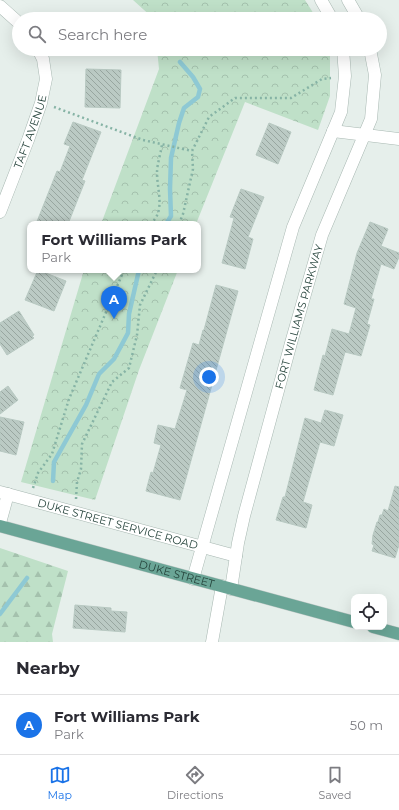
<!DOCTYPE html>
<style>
body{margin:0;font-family:Montserrat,sans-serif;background:#f7f7f7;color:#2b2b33}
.controls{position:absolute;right:12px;bottom:12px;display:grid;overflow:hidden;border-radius:8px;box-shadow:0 4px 16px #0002}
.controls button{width:36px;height:36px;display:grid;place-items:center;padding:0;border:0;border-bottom:1px solid #e1e1e2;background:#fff;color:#2b2b33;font:20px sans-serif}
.you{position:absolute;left:209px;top:377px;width:14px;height:14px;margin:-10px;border:3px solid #fff;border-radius:50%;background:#1a73e8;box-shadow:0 0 0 6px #1a73e833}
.badge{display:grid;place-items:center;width:26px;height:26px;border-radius:50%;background:#1a73e8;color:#fff;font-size:13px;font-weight:700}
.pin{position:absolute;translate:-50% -33px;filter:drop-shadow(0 1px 2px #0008)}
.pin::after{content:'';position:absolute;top:21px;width:14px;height:12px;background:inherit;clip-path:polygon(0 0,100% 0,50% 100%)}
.popup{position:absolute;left:27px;top:221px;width:174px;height:52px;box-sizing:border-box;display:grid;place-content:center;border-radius:8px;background:#fff;filter:drop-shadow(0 1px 3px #0005);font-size:13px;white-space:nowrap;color:#7c7c81}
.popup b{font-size:15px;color:#2b2b33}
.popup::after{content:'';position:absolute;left:50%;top:100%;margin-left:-8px;border:8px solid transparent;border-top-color:#fff}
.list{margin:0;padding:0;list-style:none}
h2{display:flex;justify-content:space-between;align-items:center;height:52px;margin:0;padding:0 16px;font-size:17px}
h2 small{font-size:13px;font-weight:400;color:#7c7c81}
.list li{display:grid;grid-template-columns:26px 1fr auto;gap:12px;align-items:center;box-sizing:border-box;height:60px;padding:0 16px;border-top:1px solid #e1e1e2}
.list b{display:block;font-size:15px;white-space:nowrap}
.list p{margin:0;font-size:13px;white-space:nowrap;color:#7c7c81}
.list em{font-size:13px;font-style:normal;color:#7c7c81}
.icon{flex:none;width:22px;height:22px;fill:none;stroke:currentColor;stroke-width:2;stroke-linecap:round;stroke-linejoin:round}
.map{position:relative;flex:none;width:399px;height:642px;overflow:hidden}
.search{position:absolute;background:#fff;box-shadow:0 4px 16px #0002;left:12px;right:12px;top:12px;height:44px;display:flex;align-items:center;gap:10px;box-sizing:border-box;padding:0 14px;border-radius:22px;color:#7c7c81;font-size:15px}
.sheet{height:112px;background:#fff}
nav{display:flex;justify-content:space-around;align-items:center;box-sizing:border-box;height:56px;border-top:1px solid #e1e1e2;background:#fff;font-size:11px;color:#7c7c81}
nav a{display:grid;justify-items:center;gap:2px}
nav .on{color:#1a73e8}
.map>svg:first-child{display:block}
.forest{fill:url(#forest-firs)}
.park{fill:url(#park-crowns)}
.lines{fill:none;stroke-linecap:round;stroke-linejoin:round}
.stream{stroke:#8ec9d4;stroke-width:4.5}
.building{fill:url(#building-back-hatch);stroke:#b8c9c2}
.minor-casing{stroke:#a8b8b2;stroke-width:13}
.tertiary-casing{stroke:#a8b8b2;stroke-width:13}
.primary-casing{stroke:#c2cac8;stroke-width:13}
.path{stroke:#86b3a5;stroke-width:2.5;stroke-dasharray:2 3;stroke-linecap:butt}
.minor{stroke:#fff;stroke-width:12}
.tertiary{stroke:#fff;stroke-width:12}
.primary{stroke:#6aa596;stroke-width:12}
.labels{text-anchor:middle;stroke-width:3.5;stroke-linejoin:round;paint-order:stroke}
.street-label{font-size:11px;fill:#24423a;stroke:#f7fbf9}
</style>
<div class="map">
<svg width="399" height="642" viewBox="0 0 399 642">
<defs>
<pattern id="forest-firs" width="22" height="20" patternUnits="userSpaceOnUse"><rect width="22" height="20" fill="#bfe0c8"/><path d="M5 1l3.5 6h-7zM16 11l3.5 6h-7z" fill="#a4c1ad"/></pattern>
<pattern id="park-crowns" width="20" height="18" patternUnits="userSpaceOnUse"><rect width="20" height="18" fill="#bfe0c8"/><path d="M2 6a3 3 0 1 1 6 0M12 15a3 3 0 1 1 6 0" fill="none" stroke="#a4c1ad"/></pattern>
<pattern id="building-back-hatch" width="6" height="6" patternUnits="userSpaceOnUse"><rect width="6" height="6" fill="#bbcac4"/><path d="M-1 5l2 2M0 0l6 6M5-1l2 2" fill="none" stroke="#98a6a0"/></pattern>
</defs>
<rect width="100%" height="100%" fill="#e6efeb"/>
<!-- forest -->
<path class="forest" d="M0,548L68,571L52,634L53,642H0Z"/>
<!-- park -->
<path class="park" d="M133,0H305L317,19H154Z
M157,49H328L330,54V96L318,130L245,102L196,224H101L159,69Z
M84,270H178L139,370L95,500L21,482Z"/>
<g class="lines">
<!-- stream -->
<path class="stream" d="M166,224L171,216L170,189L171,158L179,123L184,108L198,97L200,89L193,77L180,62
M53,481L54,462L86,405L99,374L114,359L128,333L129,314L139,270
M0,614L27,578"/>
</g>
<!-- building -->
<path class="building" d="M86,69L121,70L120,108L85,107Z
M73,122L101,132L82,180L85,181L68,224H36L57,171L60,172L70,146L64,144Z
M269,123L291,132L278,164L256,155Z
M241,189L264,197L248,237L253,239L245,269L222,263L234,218L230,217Z
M370,222L388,229L381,246L399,253V257L394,269L381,264L371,299H374L367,324L370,325L361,356L345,352L333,395L314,390L323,355L325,356L332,329L349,334L356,308L344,304L357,253Z
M38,270L66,281L54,311L25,300Z
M216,285L238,291L180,500L146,491L151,472L153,473L161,445L154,443L158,425L175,429L187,390L180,388L193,343L199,345L203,330H204Z
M19,311L34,335L32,336L34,338L7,355L0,344V323Z
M8,386L18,400L0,414V392Z
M325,410L343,415L334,446L320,442L303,502L312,505L306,528L276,520L283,497H285L305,418L321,423Z
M0,417L24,422L16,455L0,451Z
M395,486L399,487V545L395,558L372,551L374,545L372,544L373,535L377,522H378L380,515H382L384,509L388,511Z
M75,605L111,608V611L127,612L125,632L73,628Z"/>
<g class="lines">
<!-- minor casing -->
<g class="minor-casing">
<g id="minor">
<path d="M0,6L19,23"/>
<path d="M333,131L399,139"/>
<path id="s1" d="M0,212L28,140L41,103L46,79L43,59L38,49"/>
<path id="s2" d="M0,492L236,556"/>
<path d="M0,523L8,494"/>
<path d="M212,642L222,586"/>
</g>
</g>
<!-- tertiary casing -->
<g class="tertiary-casing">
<g id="tertiary">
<path d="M321,0L332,19"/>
<path d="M348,0L359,19"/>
<path d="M193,579L293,227L341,112L345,76L343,49"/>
<path id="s3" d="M231,589L238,543L244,516L291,343L322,235L371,119L375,75L370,49"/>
</g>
</g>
<!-- primary casing -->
<g class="primary-casing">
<g id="primary">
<path id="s4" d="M0,526L354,622"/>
<path d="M373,627L399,634"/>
</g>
</g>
<!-- path -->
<path class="path" d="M54,107L143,140L192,151
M150,224C166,212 157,190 157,173C157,164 161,153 162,144
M179,224L183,214L193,169L192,151L209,117L235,98H291L322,79L331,78
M33,488L38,473L52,454L69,399L124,270
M76,499L77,482L81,469L82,444L112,382L129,368L137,335L140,305L157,270"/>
<!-- minor -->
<use href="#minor" class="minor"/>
<!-- tertiary -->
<use href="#tertiary" class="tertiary"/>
<!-- primary -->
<use href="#primary" class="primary"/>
</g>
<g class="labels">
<!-- street labels -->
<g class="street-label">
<text dy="4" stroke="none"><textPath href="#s1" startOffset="86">TAFT AVENUE</textPath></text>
<text dy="4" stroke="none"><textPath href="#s3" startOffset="281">FORT WILLIAMS PARKWAY</textPath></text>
<text dy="4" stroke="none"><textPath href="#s2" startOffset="122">DUKE STREET SERVICE ROAD</textPath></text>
<text dy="4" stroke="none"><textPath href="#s4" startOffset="183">DUKE STREET</textPath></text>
</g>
</g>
</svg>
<div class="controls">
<button><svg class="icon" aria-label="locate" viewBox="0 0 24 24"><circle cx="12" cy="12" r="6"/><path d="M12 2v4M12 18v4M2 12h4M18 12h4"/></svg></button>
</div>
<div class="you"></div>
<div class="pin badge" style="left:114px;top:319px">A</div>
<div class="popup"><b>Fort Williams Park</b>Park</div>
<div class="search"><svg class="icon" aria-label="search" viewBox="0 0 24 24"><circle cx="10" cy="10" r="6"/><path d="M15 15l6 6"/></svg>Search here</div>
</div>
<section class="sheet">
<h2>Nearby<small></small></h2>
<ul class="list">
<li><span class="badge">A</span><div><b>Fort Williams Park</b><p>Park</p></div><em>50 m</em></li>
</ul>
</section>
<nav>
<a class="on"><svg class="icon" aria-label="map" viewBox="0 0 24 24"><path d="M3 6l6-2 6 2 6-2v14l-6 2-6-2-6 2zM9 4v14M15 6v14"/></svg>Map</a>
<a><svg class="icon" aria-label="directions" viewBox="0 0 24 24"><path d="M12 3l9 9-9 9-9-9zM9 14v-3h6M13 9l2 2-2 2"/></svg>Directions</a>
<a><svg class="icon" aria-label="saved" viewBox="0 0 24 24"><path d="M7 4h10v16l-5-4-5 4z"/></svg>Saved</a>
</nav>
